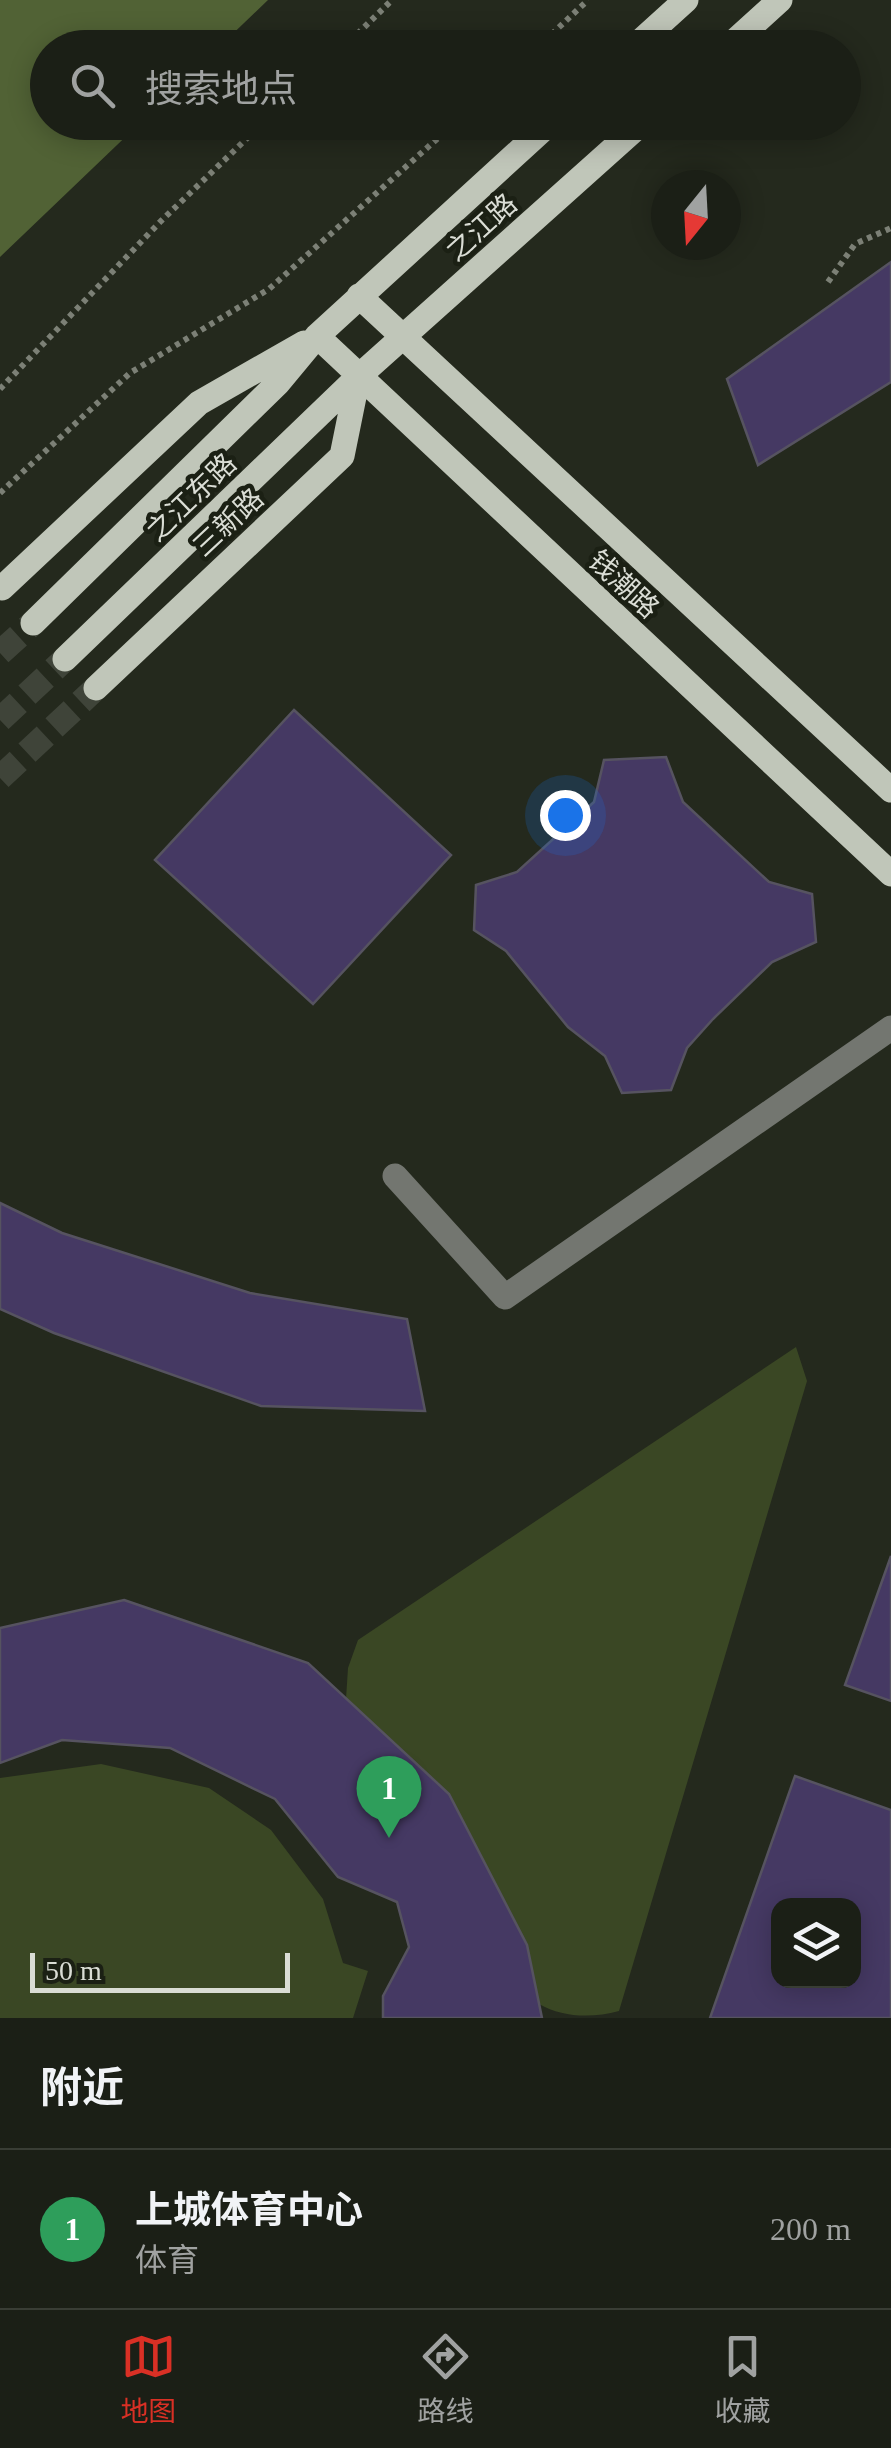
<!DOCTYPE html>
<html lang="zh">
<meta charset="utf-8">
<style>
body{margin:0;font-family:"Times New Roman","Noto Sans SC",serif;background:#282c23;color:#f1f3f6}
.controls{position:absolute;right:30px;bottom:30px;display:grid;overflow:hidden;border-radius:20px;box-shadow:0 5px 25px #0003}
.controls button{width:90px;height:90px;display:grid;place-items:center;padding:0;border:0;border-bottom:2px solid #393d35;background:#1b1f16;color:#f1f3f6;font:50px sans-serif}
.compass{position:absolute;left:651px;top:170px;width:90px;height:90px;border-radius:50%;background:#1b1f16;box-shadow:0 5px 25px #0003;rotate:198deg}
.scale{position:absolute;left:30px;bottom:25px;width:260px;box-sizing:border-box;padding-left:10px;border:5px solid #daddd5;border-top:0;font-size:28px;line-height:35px;white-space:nowrap;color:#daddd5;-webkit-text-stroke:8px #1b2014;paint-order:stroke}
.you{position:absolute;left:565px;top:815px;width:35px;height:35px;margin:-25px;border:8px solid #fff;border-radius:50%;background:#1a73e8;box-shadow:0 0 0 15px #1a73e833}
.badge{display:grid;place-items:center;width:65px;height:65px;border-radius:50%;background:#d93025;color:#fff;font-size:32px;font-weight:700}
.pin{position:absolute;translate:-50% -82px;filter:drop-shadow(0 2px 5px #0008)}
.pin::after{content:'';position:absolute;top:52px;width:35px;height:30px;background:inherit;clip-path:polygon(0 0,100% 0,50% 100%)}
.list{margin:0;padding:0;list-style:none}
h2{display:flex;justify-content:space-between;align-items:center;height:130px;margin:0;padding:0 40px;font-size:42px}
h2 small{font-size:32px;font-weight:400;color:#a0a2a1}
.list li{display:grid;grid-template-columns:65px 1fr auto;gap:30px;align-items:center;box-sizing:border-box;height:160px;padding:0 40px;border-top:2px solid #393d35}
.list b{display:block;font-size:38px;white-space:nowrap}
.list p{margin:0;font-size:32px;white-space:nowrap;color:#a0a2a1}
.list em{font-size:32px;font-style:normal;color:#a0a2a1}
.icon{flex:none;width:55px;height:55px;fill:none;stroke:currentColor;stroke-width:2;stroke-linecap:round;stroke-linejoin:round}
.map{position:relative;flex:none;width:891px;height:2018px;overflow:hidden}
.search{position:absolute;background:#1b1f16;box-shadow:0 5px 25px #0003;left:30px;right:30px;top:30px;height:110px;display:flex;align-items:center;gap:25px;box-sizing:border-box;padding:0 35px;border-radius:55px;color:#a0a2a1;font-size:38px}
.sheet{height:290px;background:#1b1f16}
nav{display:flex;justify-content:space-around;align-items:center;box-sizing:border-box;height:140px;border-top:2px solid #393d35;background:#1b1f16;font-size:28px;color:#a0a2a1}
nav a{display:grid;justify-items:center;gap:5px}
nav .on{color:#d93025}
.map>svg:first-child{display:block}
.green{fill:#3a4724}
.water{fill:#516235}
.building{fill:#453963;stroke:#565360;stroke-width:2.5;fill-rule:evenodd}
.lines{fill:none;stroke-linecap:round;stroke-linejoin:round}
.major-tunnel{stroke:#3f4439;stroke-width:25;stroke-dasharray:25 12;stroke-linecap:butt}
.path{stroke:#7c8076;stroke-width:6;stroke-dasharray:5 5;stroke-linecap:butt}
.minor{stroke:#737670;stroke-width:25}
.major{stroke:#c0c6b9;stroke-width:25}
.labels{text-anchor:middle;stroke-width:9;stroke-linejoin:round;paint-order:stroke}
.street-label{font-size:28px;fill:#daddd5;stroke:#1b2014}
</style>
<div class="map">
<svg width="891" height="2018" viewBox="0 0 891 2018">
<rect width="100%" height="100%" fill="#24291d"/>
<!-- green -->
<path class="green" d="M796,1347L807,1381L619,2011C593,2018 563,2018 539,2004L527,1945L449,1794L346,1699L348,1668L358,1640Z
M101,1764L209,1788L271,1830L323,1899L343,1963L368,1971L353,2018H0V1778Z"/>
<!-- water -->
<path class="water" d="M0,0H268L219,47L48,48V122L140,123L0,257Z"/>
<!-- building -->
<path class="building" d="M891,262V382L758,465L727,379Z
M294,710L451,855L313,1004L155,860Z
M666,757L683,802L769,882L812,894L816,942L772,962L713,1019L687,1048L671,1090L622,1093L605,1056L568,1027L506,951L474,930L476,885L517,872L594,802L604,760Z
M0,1203L62,1233L250,1293L407,1319L425,1411L261,1406L54,1333L0,1309Z
M891,1556V1701L845,1685Z
M124,1600L308,1663L449,1794L527,1945L542,2018H383V1996L409,1947L397,1902L338,1877L275,1799L170,1748L62,1740L0,1763V1628Z
M795,1776L891,1810V2018H710ZM778,1906H854V1980H778Z"/>
<g class="lines">
<!-- major-tunnel -->
<path class="major-tunnel" d="M0,653L33,623
M0,720L65,659
M0,778L96,688"/>
<!-- path -->
<path class="path" d="M343,48L392,0
M537,48L588,0
M828,282L855,244L891,228
M0,389L161,221L264,122
M0,493L130,373L269,289L456,122"/>
<!-- minor -->
<path class="minor" d="M395,1176L505,1297L891,1028"/>
<!-- major -->
<path class="major" d="M633,48L686,0
M727,48L780,0
M359,296L891,790
M317,336L891,874
M2,588L199,403L304,343
M33,623L278,383L317,336L551,122
M65,659L358,377L643,122
M96,688L342,456L358,377"/>
</g>
<g class="labels">
<!-- street labels -->
<g class="street-label">
<text transform="translate(481 227) rotate(-42)" y="10">之江路</text>
<text transform="translate(191 497) rotate(-44)" y="10">之江东路</text>
<text transform="translate(228 522) rotate(-43)" y="10">三新路</text>
<text transform="translate(624 584) rotate(43)" y="10">钱潮路</text>
</g>
</g>
</svg>
<div class="controls">
<button><svg class="icon" aria-label="layers" viewBox="0 0 24 24"><path d="M12 4l9 5-9 5-9-5zM3 14l9 5 9-5"/></svg></button>
</div>
<svg class="compass" viewBox="-18 -18 36 36"><path d="M0-13l5 13h-10z" fill="#e53935"/><path d="M0 13l5-13h-10z" fill="#a0a2a1"/></svg>
<div class="scale">50 m</div>
<div class="you"></div>
<div class="pin badge" style="left:389px;top:1838px;background:#2e9e5b">1</div>
<div class="search"><svg class="icon" aria-label="search" viewBox="0 0 24 24"><circle cx="10" cy="10" r="6"/><path d="M15 15l6 6"/></svg>搜索地点</div>
</div>
<section class="sheet">
<h2>附近<small></small></h2>
<ul class="list">
<li><span class="badge" style="background:#2e9e5b">1</span><div><b>上城体育中心</b><p>体育</p></div><em>200 m</em></li>
</ul>
</section>
<nav>
<a class="on"><svg class="icon" aria-label="map" viewBox="0 0 24 24"><path d="M3 6l6-2 6 2 6-2v14l-6 2-6-2-6 2zM9 4v14M15 6v14"/></svg>地图</a>
<a><svg class="icon" aria-label="directions" viewBox="0 0 24 24"><path d="M12 3l9 9-9 9-9-9zM9 14v-3h6M13 9l2 2-2 2"/></svg>路线</a>
<a><svg class="icon" aria-label="saved" viewBox="0 0 24 24"><path d="M7 4h10v16l-5-4-5 4z"/></svg>收藏</a>
</nav>
